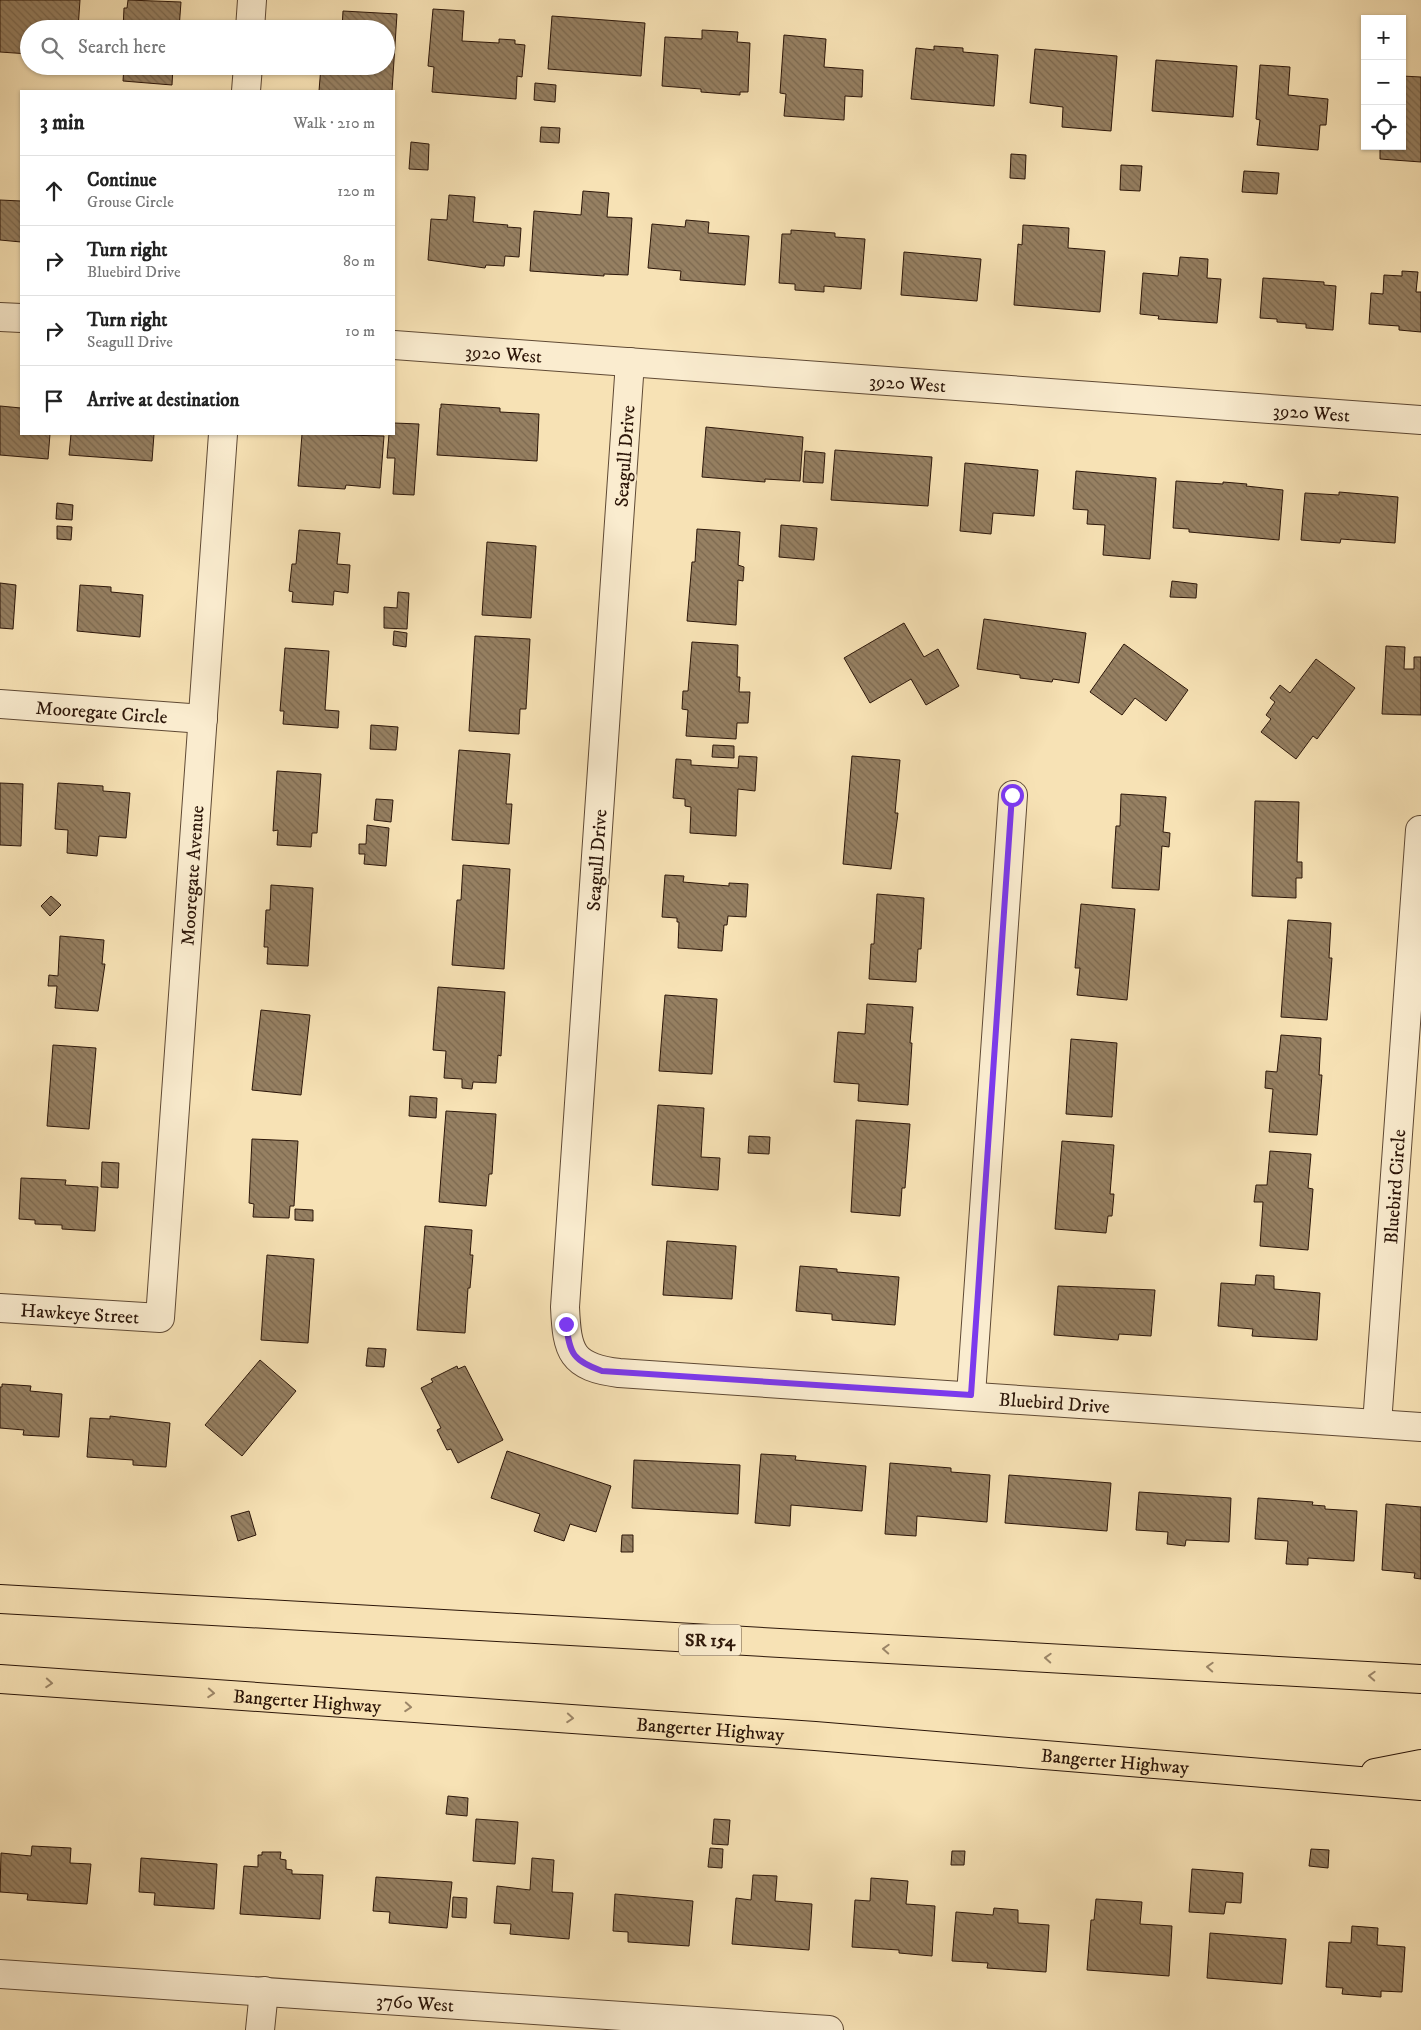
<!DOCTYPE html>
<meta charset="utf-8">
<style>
body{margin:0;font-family:"IM FELL DW Pica",serif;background:#f6f6f6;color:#222}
.controls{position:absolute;right:15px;top:15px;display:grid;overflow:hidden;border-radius:0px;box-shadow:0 1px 4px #0004}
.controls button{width:45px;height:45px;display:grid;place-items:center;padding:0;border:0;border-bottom:1px solid #e0e0e0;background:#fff;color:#222;font:25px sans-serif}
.stop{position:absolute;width:15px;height:15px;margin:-11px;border:4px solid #7c3aed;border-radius:50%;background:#fff}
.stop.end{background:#7c3aed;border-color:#fff;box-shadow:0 1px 5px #0008}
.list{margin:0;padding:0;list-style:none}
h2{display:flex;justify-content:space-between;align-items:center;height:65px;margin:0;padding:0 20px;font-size:21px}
h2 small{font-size:16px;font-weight:400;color:#767676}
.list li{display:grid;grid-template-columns:32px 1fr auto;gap:15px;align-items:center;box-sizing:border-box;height:70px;padding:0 20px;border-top:1px solid #e0e0e0}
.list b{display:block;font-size:19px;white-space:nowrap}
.list p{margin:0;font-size:16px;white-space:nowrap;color:#767676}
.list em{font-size:16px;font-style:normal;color:#767676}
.icon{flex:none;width:28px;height:28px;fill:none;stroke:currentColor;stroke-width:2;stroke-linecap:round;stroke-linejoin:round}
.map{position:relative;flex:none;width:1421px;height:2030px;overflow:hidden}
.search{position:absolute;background:#fff;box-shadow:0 1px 4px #0004;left:20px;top:20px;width:375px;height:55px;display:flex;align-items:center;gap:12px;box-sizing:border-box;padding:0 18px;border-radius:28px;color:#767676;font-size:19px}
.panel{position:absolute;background:#fff;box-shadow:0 1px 4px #0004;left:20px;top:90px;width:375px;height:345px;border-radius:0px}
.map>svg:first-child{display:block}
.building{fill:url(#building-back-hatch);stroke:#2c1609}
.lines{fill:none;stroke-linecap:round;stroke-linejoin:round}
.minor-casing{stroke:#5f4934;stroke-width:30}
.highway-casing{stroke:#2c1609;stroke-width:30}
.minor{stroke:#faeccf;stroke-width:28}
.highway{stroke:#f7e2b5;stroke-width:28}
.oneway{stroke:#9c8668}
.route{stroke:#7c3aed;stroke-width:6}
.labels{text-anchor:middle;stroke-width:4.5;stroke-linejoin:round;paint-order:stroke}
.shield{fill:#faeccf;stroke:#6a5644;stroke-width:1}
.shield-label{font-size:18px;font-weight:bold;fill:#2c1609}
.street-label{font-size:19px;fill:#2c1609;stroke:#faeccf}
</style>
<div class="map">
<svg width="1421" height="2030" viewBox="0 0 1421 2030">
<defs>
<pattern id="building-back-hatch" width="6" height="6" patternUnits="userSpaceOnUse" patternTransform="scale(1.25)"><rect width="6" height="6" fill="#968062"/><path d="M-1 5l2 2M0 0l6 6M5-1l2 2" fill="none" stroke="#7b684f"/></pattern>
</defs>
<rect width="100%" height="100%" fill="#f7e2b5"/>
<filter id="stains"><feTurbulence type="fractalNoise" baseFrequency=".004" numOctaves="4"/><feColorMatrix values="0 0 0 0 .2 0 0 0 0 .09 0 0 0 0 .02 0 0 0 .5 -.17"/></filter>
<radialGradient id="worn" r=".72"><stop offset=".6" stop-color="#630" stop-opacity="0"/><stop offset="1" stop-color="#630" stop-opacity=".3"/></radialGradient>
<!-- building -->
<path class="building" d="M0,0H80L78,29H29V54L0,52Z
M128,0L181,2L179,29H123L124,8H127Z
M433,9L464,11L462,41L499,43V39L515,40V44L525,45L522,77L517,76L516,99L432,92L434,67L428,66Z
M343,11L397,14L392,91H319L321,66H386V29H342Z
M552,16L645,23L641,76L548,69Z
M702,30L738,32L737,42L750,43L748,92H740V95L701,92V89L662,86L665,37L702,39Z
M784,35L826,39L824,67L863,70L862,97L845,96L844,120L784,116L786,94L780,93Z
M934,46L963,48V52L998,55L994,106L911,99L916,48L934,50Z
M1035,49L1117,56L1111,131L1062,127L1063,107L1030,103Z
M1156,60L1237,66L1233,117L1152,111Z
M1260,65L1290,67L1288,95L1328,99L1326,125H1320L1318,150L1257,145L1260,120L1256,119Z
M124,66H173L172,85L123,81Z
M1402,76L1421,77V162L1380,159V146H1402Z
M535,83L556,85L555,102L534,100Z
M541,127L560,128L559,143L540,142Z
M411,142L429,144L428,170L409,169Z
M1011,154L1026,155L1025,179L1010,178Z
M1121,165L1142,166L1140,191L1120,190Z
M1244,171L1279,173L1277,194L1242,192Z
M583,191L609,193L607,217L632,218L628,275L604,274V276L530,271L534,211L581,215Z
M449,195L475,197L473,222L508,225L507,227L521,228L519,257L505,256L504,266L486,265L485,268L428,260L431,219L447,220Z
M0,200L21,201V242L0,240Z
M686,220L709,222L708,233L749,236L745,285L680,280L681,271L648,268L652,224L685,227Z
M1023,225L1069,228L1068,248L1105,251L1100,312L1014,305L1018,244L1022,245Z
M791,230L835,233V237L865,239L861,289L824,286V292L795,290V284L779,283L782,234H791Z
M904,252L981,259L977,301L901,295Z
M1180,257L1208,259L1207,278L1221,279L1217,323L1158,319L1159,316L1140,314L1143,273L1178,276Z
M1402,271L1418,272L1416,292H1421V332L1399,330V326L1369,324L1371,293L1383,294L1384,275L1402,276Z
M1263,278L1324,282V285L1336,286L1333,330L1306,328V324L1277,322V319L1260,318Z
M441,404L500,408V412L539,414L537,461L437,455L440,408H441Z
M0,406L21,408V434H50L48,459L0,455Z
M394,423L419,424L414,495L393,494L395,458H387L389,434H394Z
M706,427L803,437L800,481L765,479V482L702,477Z
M71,434H154L152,461L69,455Z
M302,434L384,436L380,488L346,485L345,489L298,486Z
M835,450L932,457L928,506L831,500Z
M805,451L825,453L823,483L803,482Z
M965,463L1038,470L1034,516L993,513L991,534L960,531Z
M1076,471L1156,478L1150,559L1103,555L1105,525L1087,524L1088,510L1073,509Z
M1176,481L1223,484V482L1247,484L1246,486L1283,490L1279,540L1189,532V529L1173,528Z
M1339,492L1398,497L1395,543L1341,539L1340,543L1301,540L1305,493L1339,495Z
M57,503L73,505L72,520L56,519Z
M781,525L817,528L814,560L779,557Z
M57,526L72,527L71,540L57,539Z
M697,529L740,532L738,565L744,567L743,581L738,580L736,625L687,621L692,562H695Z
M299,530L340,533L337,564L350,565L348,593L334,591L333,605L292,602L293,592L289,591L292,564H296Z
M487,542L536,546L531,618L482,615Z
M1172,581L1197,584L1196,598L1170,597Z
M0,583L16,585L13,629L0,628Z
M80,585L111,587V592L143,595L140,637L77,631Z
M398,592L409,593L407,629L384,628V607L397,608Z
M984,619L1086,633L1079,683L1053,679L1052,682L1020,678V675L977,669Z
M904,623L924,657L938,649L959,686L926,705L911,679L870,703L844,658Z
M394,631L407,633L406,647L393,645Z
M475,636L530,639L526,709H520L519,734L469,731Z
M692,642L738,645L737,677H740L739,692H750L748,723H737L736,739L686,736L688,710L682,709L683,691H688Z
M1124,644L1188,690L1166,721L1135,698L1122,715L1090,692Z
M1386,646L1405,647L1404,669H1414V657H1421V715L1382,714Z
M285,648L329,651L325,710L339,711L338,728L283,724L284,711H280Z
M1316,659L1355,688L1317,739L1313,736L1296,759L1261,732L1271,719L1266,715L1275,702L1270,698L1280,685L1290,693Z
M371,725L398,727L396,750L370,749Z
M713,745L734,746V758L712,757Z
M459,750L510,754L506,804H512L509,844L452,840Z
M739,756L757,757L755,791L738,789L736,836L690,833L691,807L685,806V799L673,798L676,759L691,760V765L738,768Z
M852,756L900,760L895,813H898L891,869L843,864Z
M277,771L321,774L317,833H312L311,847L277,845L278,830L273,831Z
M0,783L23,784L21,846L0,845Z
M58,783L103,786V791L130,793L126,838L99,836L97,856L67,853L68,830L55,829Z
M1121,794L1166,797L1163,832L1170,833L1169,847L1162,846L1159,890L1112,888L1116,826H1120Z
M376,799L393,800L391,822L374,820Z
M1255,801L1299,802L1297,862H1302V878H1296V898L1252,896Z
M367,825L389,828L386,866L364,864L365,854H359V844H366Z
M463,865L510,869L504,969L452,965L457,900H461Z
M665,875L684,876L683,882L729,886V883L748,884L746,917L728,916L727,925H724L722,951L678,948L679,922H677V918L662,917Z
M271,885L313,888L308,966L267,964L268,947H264L266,910H270Z
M877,894L924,898L921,949H918L916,982L869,979L871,944H874Z
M51,896L61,905L50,916L41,906Z
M1081,904L1135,909L1127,1000L1077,995L1080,968H1075Z
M1288,920L1331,923L1329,958H1332L1327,1020L1281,1017Z
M60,936L104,940L102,964H105L98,1011L55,1008L57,986H48L49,975L58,976Z
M438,987L505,992L501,1056L498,1055L496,1083L473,1082L472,1089L462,1088V1079L444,1078L446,1051L433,1050Z
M665,995L717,999L712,1074L659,1071Z
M867,1004L913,1007L910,1043H912L908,1105L858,1101L859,1084L834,1082L838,1032L865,1034Z
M261,1010L310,1015L301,1095L252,1090Z
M1281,1035L1321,1038L1319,1075H1322L1317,1135L1269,1132L1273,1089L1265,1088L1266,1071L1277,1072Z
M1071,1039L1117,1043L1112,1117L1066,1114Z
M53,1045L96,1048L89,1129L47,1126Z
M410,1096L437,1098L436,1118L409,1116Z
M658,1105L704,1108L701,1157L720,1158L718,1190L652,1185Z
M446,1111L496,1114L492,1174H489L486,1206L439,1202Z
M856,1120L910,1124L905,1188H902L900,1216L851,1212Z
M749,1136L770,1137L769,1154L748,1153Z
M252,1139L298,1141L294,1206H290L289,1218L253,1217L254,1204L249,1203Z
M1062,1141L1114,1145L1110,1194H1114L1112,1216H1108L1106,1233L1055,1229Z
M1270,1151L1311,1154L1308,1188L1313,1189L1308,1250L1260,1246L1263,1202H1254L1256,1185H1267Z
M102,1162L119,1163L118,1188L101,1187Z
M21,1178L66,1180L65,1185L98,1187L95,1231L62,1229V1225L35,1224V1220L19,1219Z
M295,1209L313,1210V1221L295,1220Z
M425,1226L472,1230L470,1255H473L470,1288H468L465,1333L417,1330Z
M667,1241L736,1246L732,1299L663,1295Z
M267,1255L314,1259L308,1343L261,1340Z
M800,1266L837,1269V1272L899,1277L895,1325L832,1320V1314L796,1311Z
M1256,1275L1274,1276V1289L1320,1293L1317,1340L1252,1336L1253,1329L1218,1326L1221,1283L1255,1285Z
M1058,1286L1155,1290L1151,1336L1119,1334L1118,1340L1054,1335Z
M368,1348L386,1349L384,1367L366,1366Z
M260,1360L296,1391L242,1456L205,1425Z
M457,1366L458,1369L465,1366L503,1440L458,1463L451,1449L447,1450L437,1430L441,1428L421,1388L433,1382L431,1379Z
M2,1384L31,1386L30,1391L62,1394L59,1437L23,1435L24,1430L0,1428V1387H2Z
M110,1416L170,1423L166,1467L133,1465V1460L87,1457L90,1418L110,1419Z
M507,1451L611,1486L596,1532L570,1524L564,1541L534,1531L540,1514L491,1498Z
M761,1454L796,1456L795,1460L866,1466L862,1511L791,1505L790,1526L755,1523Z
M634,1460L740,1465L738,1514L632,1508Z
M890,1463L951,1468V1472L990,1475L987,1522L917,1516L916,1536L885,1534Z
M1009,1475L1111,1483L1107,1531L1005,1523Z
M1139,1492L1231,1498L1229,1542L1186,1540L1185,1546L1167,1544L1168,1532L1136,1530Z
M1258,1498L1313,1502L1312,1505L1325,1506V1509L1357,1511L1354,1561L1308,1558V1565L1286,1564L1288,1541L1255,1539Z
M1386,1504L1421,1507V1579L1414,1578L1415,1573L1382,1570Z
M249,1511L256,1535L238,1541L231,1516Z
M622,1535H633V1552H621Z
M448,1796L468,1798L467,1816L446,1814Z
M476,1819L518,1822L515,1864L473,1861Z
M714,1819L730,1820L728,1845L712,1844Z
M32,1846L71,1848L70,1863L91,1864L87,1904L27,1900L28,1894L0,1892L1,1853L31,1856Z
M710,1848L723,1849L722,1868L708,1867Z
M1311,1849L1329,1850L1328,1868L1309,1866Z
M952,1851H965L964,1865H951Z
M262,1852H281L280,1859L286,1860V1869L292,1870V1874L323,1875L320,1919L240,1914L244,1866L258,1867V1855H262Z
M141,1858L217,1864L214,1909L154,1905L155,1893L139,1892Z
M532,1858L554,1860L552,1892L573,1893L569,1939L510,1934L511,1924L494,1923L497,1886L530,1890Z
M1192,1869L1243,1873L1241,1903L1226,1902L1224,1914L1189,1912Z
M753,1875L777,1876L775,1901L812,1904L809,1950L732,1944L736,1898L751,1900Z
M376,1877L452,1882L447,1928L389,1923L390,1912L373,1911Z
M871,1878L908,1881L906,1904L935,1906L932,1956L899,1953V1950L852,1947L855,1900L870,1901Z
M615,1894L693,1901L689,1946L628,1942V1932L613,1931Z
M453,1897L467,1898L466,1918L452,1917Z
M1096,1899L1142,1902L1140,1924L1172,1926L1169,1976L1087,1970L1091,1920H1094Z
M994,1908L1018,1910V1923L1049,1925L1046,1972L987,1968L988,1963L952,1961L956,1912L993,1915Z
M1352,1926L1378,1928L1377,1945L1405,1947L1402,1992L1381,1991V1997L1342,1994L1343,1988L1326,1987L1329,1942L1351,1943Z
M1210,1933L1286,1939L1282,1984L1207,1978Z"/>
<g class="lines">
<!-- minor casing -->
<g class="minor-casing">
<g id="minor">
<path d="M250,29L252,0"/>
<path d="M246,91L248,66"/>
<path d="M0,317L21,318"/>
<path id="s1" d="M394,345L1421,420"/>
<path id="s2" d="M630,362L565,1307C567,1352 571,1367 619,1373L1421,1427"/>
<path id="s3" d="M0,704L203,719"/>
<path id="s4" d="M0,1308L160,1318L223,434"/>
<path d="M971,1395L1013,795"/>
<path id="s5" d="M1377,1424L1420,830"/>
<path id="s6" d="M0,1974L829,2030"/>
<path d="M260,2030L264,1991"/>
</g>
</g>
<!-- highway casing -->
<g class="highway-casing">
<g id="highway">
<path d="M0,1599L1421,1679"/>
<path id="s7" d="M0,1679L815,1736L1421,1786"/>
<path d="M1375,1773L1421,1764"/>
</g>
</g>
<!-- minor -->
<use href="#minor" class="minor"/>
<!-- highway -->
<use href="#highway" class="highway"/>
</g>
<!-- one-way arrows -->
<defs><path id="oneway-chevron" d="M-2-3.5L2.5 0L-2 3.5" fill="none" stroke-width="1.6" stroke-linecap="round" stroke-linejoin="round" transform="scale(1.25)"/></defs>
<g class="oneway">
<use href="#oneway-chevron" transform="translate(886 1649) rotate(-177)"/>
<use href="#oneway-chevron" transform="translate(1048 1658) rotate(-177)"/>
<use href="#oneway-chevron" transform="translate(1210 1667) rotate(-177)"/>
<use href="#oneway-chevron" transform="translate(1372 1676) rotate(-177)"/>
<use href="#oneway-chevron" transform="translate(49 1683) rotate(4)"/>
<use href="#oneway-chevron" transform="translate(211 1693) rotate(4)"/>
<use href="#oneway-chevron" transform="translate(408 1707) rotate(4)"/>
<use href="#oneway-chevron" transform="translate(570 1718) rotate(4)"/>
</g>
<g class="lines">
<!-- route -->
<path class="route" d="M566,1324C570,1355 573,1360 602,1371L971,1395L1012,795"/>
</g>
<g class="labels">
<!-- shield labels -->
<rect class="shield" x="679" y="1624.5" width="62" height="31" rx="4"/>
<g class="shield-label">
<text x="710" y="1646">SR 154</text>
</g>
<!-- street labels -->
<g class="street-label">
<text dy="7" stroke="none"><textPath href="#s1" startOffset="110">3920 West</textPath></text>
<text dy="7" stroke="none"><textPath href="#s1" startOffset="515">3920 West</textPath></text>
<text dy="7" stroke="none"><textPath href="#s1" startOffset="920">3920 West</textPath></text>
<text transform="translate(624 456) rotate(-86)" y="7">Seagull Drive</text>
<text dy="7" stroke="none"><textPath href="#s3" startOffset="102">Mooregate Circle</textPath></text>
<text transform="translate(596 860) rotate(-86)" y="7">Seagull Drive</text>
<text dy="7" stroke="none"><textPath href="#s4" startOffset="604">Mooregate Avenue</textPath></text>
<text dy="7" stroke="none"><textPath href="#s5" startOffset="238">Bluebird Circle</textPath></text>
<text dy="7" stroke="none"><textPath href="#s4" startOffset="80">Hawkeye Street</textPath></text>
<text dy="7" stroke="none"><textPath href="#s2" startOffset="1482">Bluebird Drive</textPath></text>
<text dy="7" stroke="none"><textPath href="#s7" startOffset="308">Bangerter Highway</textPath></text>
<text dy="7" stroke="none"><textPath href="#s7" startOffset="712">Bangerter Highway</textPath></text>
<text dy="7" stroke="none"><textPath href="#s7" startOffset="1118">Bangerter Highway</textPath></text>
<text dy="7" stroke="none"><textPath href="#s6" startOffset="416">3760 West</textPath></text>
</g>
</g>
<rect width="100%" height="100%" filter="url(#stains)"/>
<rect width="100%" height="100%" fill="url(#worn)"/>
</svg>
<div class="controls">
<button>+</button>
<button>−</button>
<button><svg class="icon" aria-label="locate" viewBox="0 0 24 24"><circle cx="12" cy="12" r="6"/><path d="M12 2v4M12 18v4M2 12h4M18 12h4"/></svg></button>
</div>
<div class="stop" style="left:1012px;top:795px"></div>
<div class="stop end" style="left:566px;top:1324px"></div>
<div class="search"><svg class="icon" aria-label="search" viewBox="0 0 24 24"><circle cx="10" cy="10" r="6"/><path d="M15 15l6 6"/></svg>Search here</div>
<section class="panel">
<h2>3 min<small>Walk · 210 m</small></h2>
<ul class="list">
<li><svg class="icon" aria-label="ahead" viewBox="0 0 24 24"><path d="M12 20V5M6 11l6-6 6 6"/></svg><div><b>Continue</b><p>Grouse Circle</p></div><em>120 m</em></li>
<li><svg class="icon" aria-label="right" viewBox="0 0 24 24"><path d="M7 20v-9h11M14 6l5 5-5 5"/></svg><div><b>Turn right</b><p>Bluebird Drive</p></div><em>80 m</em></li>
<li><svg class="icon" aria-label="right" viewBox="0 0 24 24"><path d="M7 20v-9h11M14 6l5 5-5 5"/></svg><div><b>Turn right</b><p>Seagull Drive</p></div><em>10 m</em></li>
<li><svg class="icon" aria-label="arrive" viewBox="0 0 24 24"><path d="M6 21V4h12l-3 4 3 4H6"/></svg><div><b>Arrive at destination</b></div></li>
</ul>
</section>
</div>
